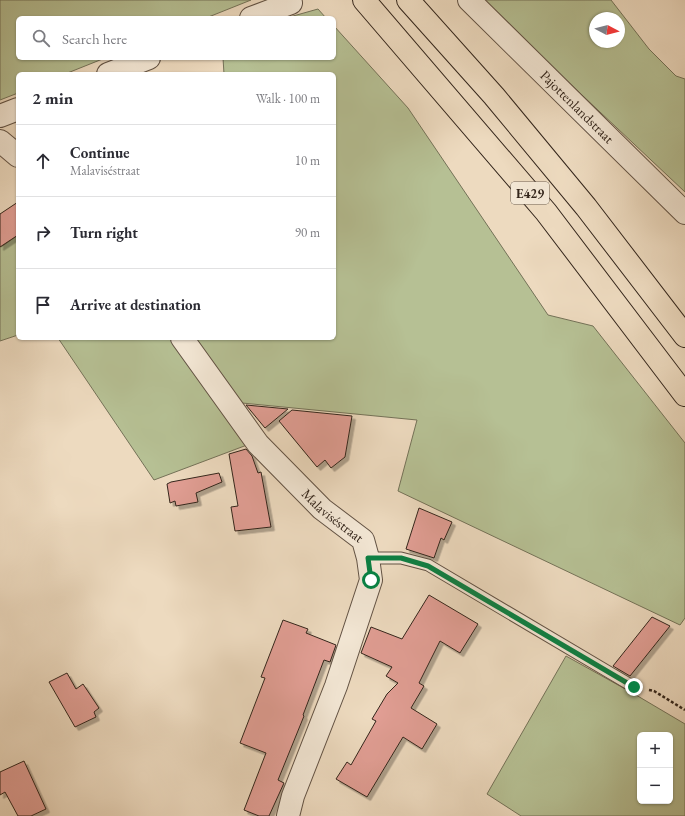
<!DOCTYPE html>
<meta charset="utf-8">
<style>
body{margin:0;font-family:"EB Garamond",serif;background:#f2f2f3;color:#2b2b33}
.controls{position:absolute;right:12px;bottom:12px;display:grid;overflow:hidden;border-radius:6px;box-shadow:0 1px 3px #0004}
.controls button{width:36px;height:36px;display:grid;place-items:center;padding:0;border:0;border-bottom:1px solid #e1e1e2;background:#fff;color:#2b2b33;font:20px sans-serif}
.compass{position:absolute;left:589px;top:12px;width:36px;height:36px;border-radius:50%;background:#fff;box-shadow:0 1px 3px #0004;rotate:97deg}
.stop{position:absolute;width:12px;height:12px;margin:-9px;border:3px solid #0b8043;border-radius:50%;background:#fff}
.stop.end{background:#0b8043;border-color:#fff;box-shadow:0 1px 4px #0008}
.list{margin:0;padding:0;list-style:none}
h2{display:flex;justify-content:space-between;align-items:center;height:52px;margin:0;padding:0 16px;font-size:17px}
h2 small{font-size:13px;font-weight:400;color:#7c7c81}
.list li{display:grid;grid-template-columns:26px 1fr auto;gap:12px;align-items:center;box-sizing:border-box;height:72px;padding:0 16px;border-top:1px solid #e1e1e2}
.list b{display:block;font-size:15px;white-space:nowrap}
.list p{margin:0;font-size:13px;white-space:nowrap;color:#7c7c81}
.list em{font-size:13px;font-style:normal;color:#7c7c81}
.icon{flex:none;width:22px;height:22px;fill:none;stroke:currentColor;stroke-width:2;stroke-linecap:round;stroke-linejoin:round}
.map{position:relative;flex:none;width:685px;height:816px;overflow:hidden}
.search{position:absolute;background:#fff;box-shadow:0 1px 3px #0004;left:16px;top:16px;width:320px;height:44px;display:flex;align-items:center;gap:10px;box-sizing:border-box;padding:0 14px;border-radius:6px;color:#7c7c81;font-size:15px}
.panel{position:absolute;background:#fff;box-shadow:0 1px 3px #0004;left:16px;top:72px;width:320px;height:268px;border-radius:6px}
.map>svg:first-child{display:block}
.green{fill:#b6c094;stroke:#747258;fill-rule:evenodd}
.building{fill:#e19e94;stroke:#33251b;filter:url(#shadow)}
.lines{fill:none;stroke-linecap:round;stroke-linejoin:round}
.service-casing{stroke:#625244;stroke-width:13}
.minor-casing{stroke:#625244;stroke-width:24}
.motorway-casing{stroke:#33251b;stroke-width:24}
.path{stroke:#33251b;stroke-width:2.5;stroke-dasharray:3 2;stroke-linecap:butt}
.service{stroke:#f3e7d5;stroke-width:11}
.minor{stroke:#f3e7d5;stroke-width:22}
.motorway{stroke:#eddabf;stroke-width:22}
.route{stroke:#0b8043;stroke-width:5}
.labels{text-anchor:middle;stroke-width:3;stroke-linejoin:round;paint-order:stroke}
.shield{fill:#f3e7d5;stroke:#6d5f53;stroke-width:1}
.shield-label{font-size:13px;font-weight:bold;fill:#33251b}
.street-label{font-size:14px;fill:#33251b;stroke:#f3e7d5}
</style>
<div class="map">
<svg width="685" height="816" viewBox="0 0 685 816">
<defs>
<filter id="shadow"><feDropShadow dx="3.5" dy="3.5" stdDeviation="0" flood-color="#0004"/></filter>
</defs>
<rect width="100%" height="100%" fill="#eddabf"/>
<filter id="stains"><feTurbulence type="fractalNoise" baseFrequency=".005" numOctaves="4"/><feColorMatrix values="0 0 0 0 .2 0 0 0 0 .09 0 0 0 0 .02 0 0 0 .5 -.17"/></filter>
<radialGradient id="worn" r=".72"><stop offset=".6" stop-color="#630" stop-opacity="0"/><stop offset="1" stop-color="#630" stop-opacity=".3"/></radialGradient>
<!-- green -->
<path class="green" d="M0,0H251L206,18H18V58H105L65,74H18V93L0,100Z
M481,0H611L649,49L676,76L685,79V192ZM595,18H619V42H595Z
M318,9L326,18H286Z
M334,26L408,108L548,315L593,326L685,443V618L680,625L398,491L417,420L242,403L190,338H334V74H224L223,58H334Z
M18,235V335L0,341V246L1,247Z
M58,338H173L247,445L154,480Z
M566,656L636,695L685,724V816H521L487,794ZM640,735H670V801H640Z"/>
<!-- building -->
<path class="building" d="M18,202V235L0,247V214Z
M246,405L288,409L265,428Z
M292,410L352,416L345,457L331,468L325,460L317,467L279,421Z
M246,449L252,456L258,473L261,472L271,527L235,531L231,507L238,506L229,454Z
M219,473L222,482L196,493L198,502L176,506L175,501L170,503L167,484L171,482Z
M419,508L452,522L444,540L441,538L434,558L406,549Z
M429,595L478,624L460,653L440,641L419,683L424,686L411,708L437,724L422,749L403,737L367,797L336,779L347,762L351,765L376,721L372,719L387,694L398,683L386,676L392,667L361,653L371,627L402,639Z
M652,617L670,626L630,676L613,666Z
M283,620L308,629L306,633L336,645L330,662L324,660L303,715L304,716L278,780L284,783L269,816H259L244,810L266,753L240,743L265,678L261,677Z
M67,673L76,689L83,684L99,708L94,712L96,717L75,727L49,682Z
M24,761L46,809L31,816H18L5,792L0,795V772Z"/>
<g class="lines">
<!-- service casing -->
<g class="service-casing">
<path id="service" d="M368,558H401L428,565L634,687"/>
</g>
<!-- minor casing -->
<g class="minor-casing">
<g id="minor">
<path id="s1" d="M469,0L685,213"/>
<path d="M251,18L291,3"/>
<path d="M108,74L149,58"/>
<path d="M0,116L18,109"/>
<path d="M0,141L18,156"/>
<path id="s2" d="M182,338L258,444L322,509L363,540L368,558L371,580L336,686L293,796L288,816"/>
</g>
</g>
<!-- motorway casing -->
<g class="motorway-casing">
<path id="motorway" d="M364,0L546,212L685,395
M408,0L494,96L586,207L685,336"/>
</g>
<!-- path -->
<path class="path" d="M649,690L654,691L685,710"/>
<!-- service -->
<use href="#service" class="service"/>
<!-- minor -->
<use href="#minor" class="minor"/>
<!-- motorway -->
<use href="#motorway" class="motorway"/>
</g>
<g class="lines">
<!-- route -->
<path class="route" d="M371,580L368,558H401L428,566L634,687"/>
</g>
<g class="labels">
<!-- shield labels -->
<rect class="shield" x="511" y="182" width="38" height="22" rx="3"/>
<g class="shield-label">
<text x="530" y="198">E429</text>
</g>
<!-- street labels -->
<g class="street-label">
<text dy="5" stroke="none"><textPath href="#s1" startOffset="152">Pajottenlandstraat</textPath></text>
<text dy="5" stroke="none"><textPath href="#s2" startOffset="234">Malaviséstraat</textPath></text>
</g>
</g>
<rect width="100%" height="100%" filter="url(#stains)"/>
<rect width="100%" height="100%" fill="url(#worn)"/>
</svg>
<div class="controls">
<button>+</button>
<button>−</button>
</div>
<svg class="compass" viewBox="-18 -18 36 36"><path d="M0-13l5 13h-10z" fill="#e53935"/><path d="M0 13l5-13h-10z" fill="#7c7c81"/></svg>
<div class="stop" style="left:371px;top:580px"></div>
<div class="stop end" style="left:634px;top:687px"></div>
<div class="search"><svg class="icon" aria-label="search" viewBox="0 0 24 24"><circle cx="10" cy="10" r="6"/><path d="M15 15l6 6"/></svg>Search here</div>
<section class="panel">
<h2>2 min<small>Walk · 100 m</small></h2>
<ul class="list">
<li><svg class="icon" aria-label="ahead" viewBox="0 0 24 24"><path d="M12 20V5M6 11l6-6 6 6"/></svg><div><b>Continue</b><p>Malaviséstraat</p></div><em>10 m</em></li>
<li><svg class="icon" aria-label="right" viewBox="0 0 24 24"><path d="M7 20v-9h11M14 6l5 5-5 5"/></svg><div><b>Turn right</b></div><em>90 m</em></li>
<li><svg class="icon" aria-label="arrive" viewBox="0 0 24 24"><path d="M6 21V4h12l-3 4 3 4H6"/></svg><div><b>Arrive at destination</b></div></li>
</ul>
</section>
</div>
